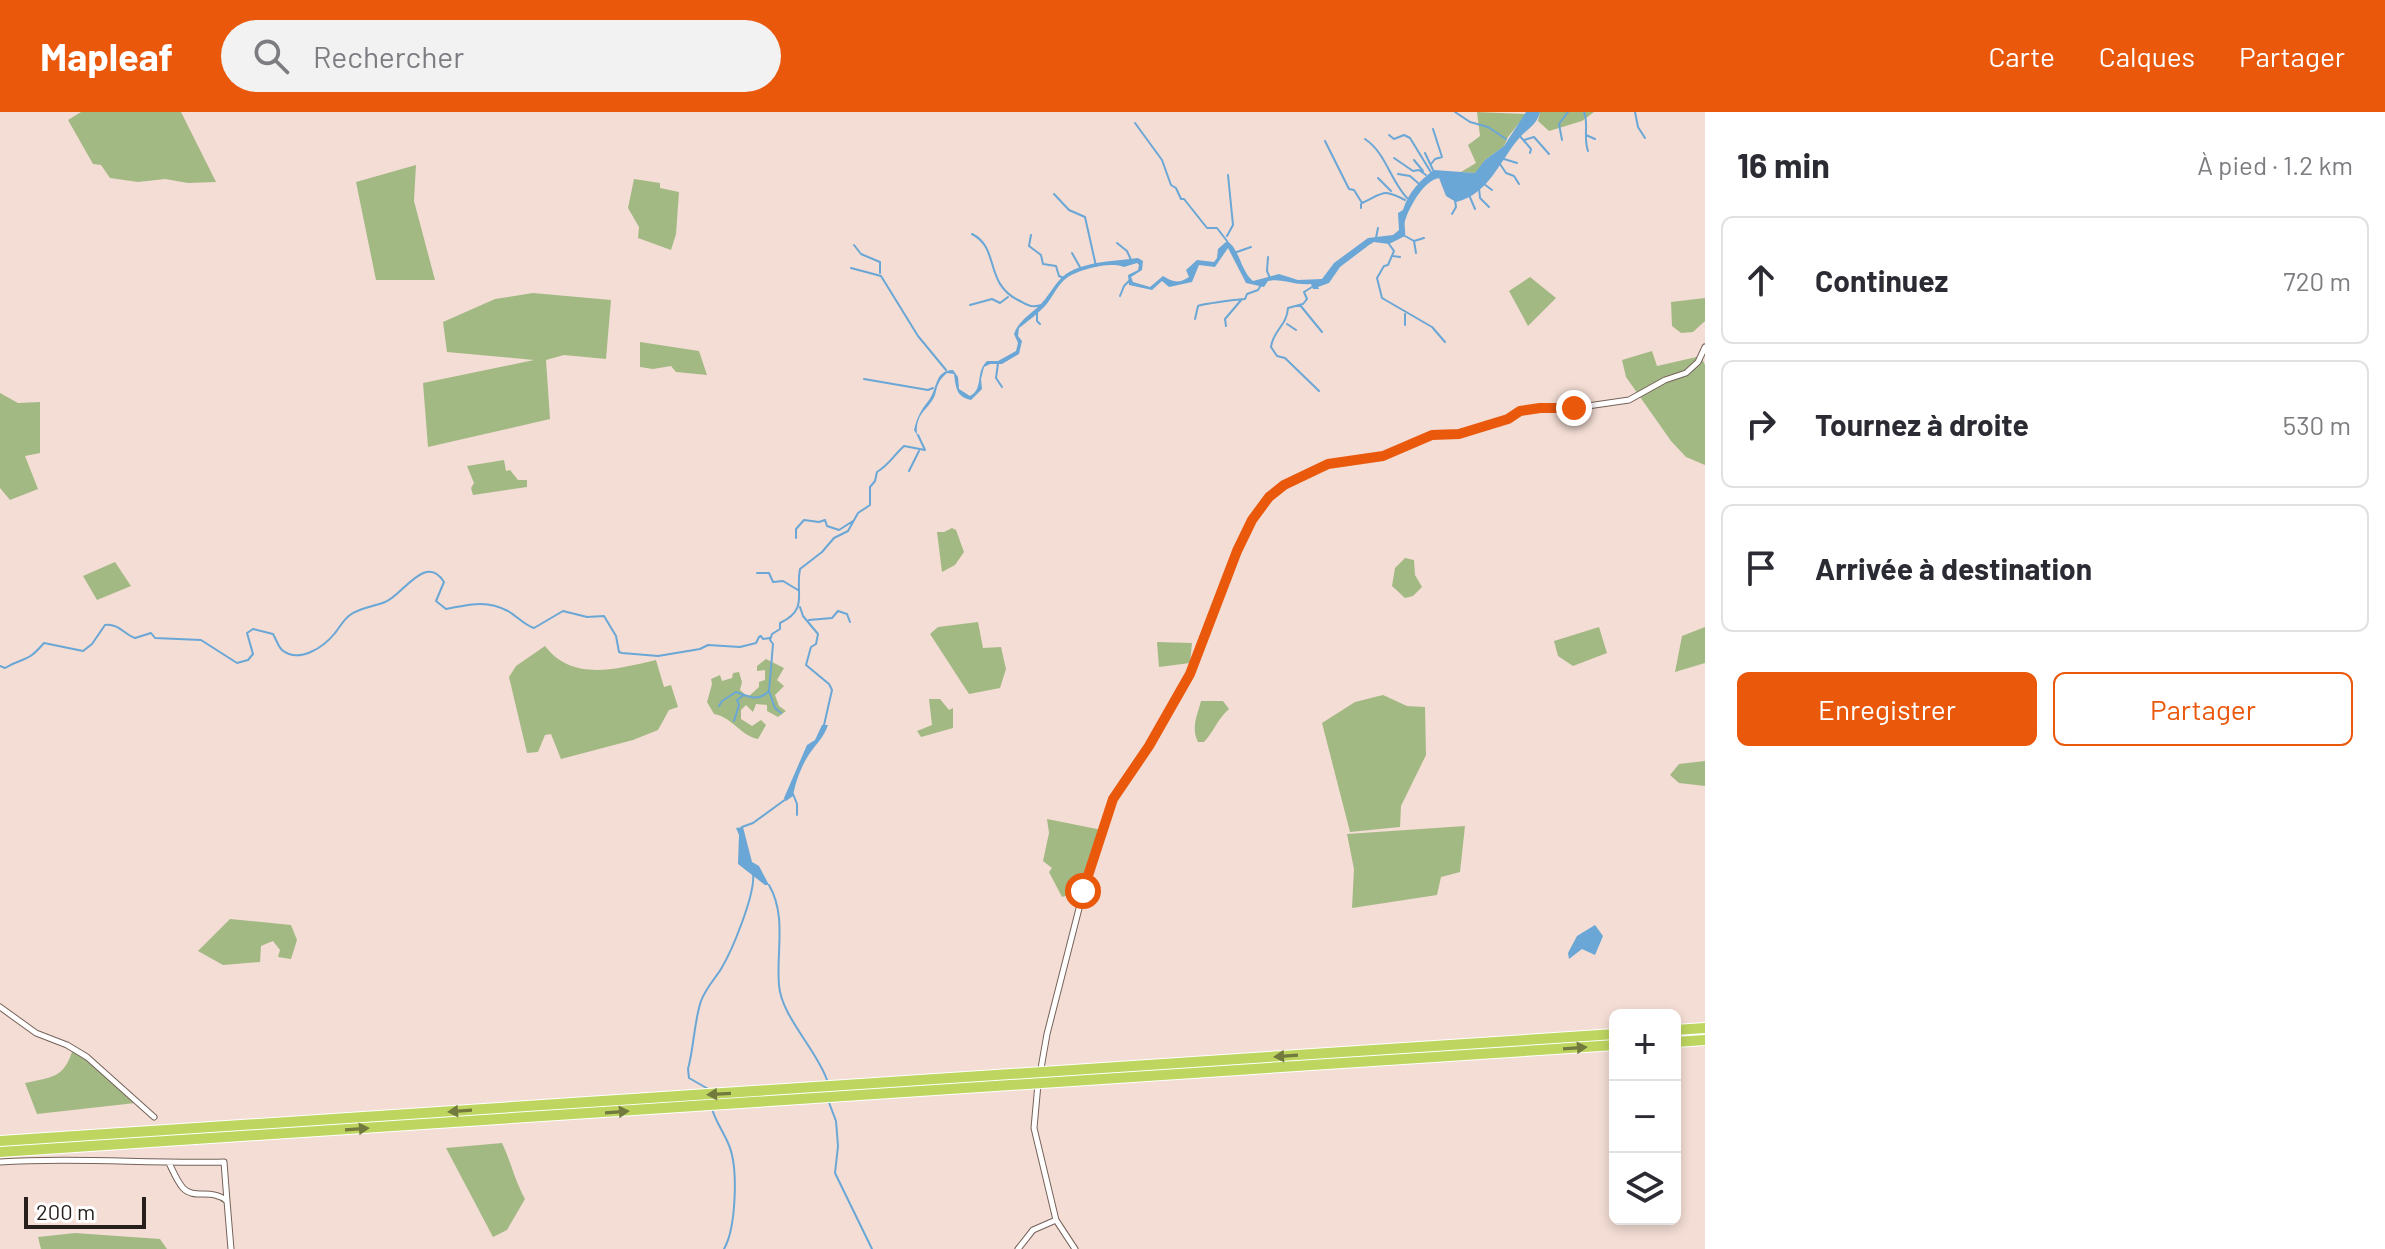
<!DOCTYPE html>
<html lang="fr">
<meta charset="utf-8">
<style>
body{margin:0;font-family:Barlow,sans-serif;background:#f2f2f3;color:#2b2b33}
.controls{position:absolute;right:24px;bottom:24px;display:grid;overflow:hidden;border-radius:12px;box-shadow:0 4px 12px #0003}
.controls button{width:72px;height:72px;display:grid;place-items:center;padding:0;border:0;border-bottom:2px solid #e1e1e2;background:#fff;color:#2b2b33;font:40px sans-serif}
.scale{position:absolute;left:24px;bottom:20px;width:122px;box-sizing:border-box;padding-left:8px;border:4px solid #271f1b;border-top:0;font-size:22px;line-height:28px;white-space:nowrap;color:#271f1b;-webkit-text-stroke:6px #fff;paint-order:stroke}
.stop{position:absolute;width:24px;height:24px;margin:-18px;border:6px solid #ea580c;border-radius:50%;background:#fff}
.stop.end{background:#ea580c;border-color:#fff;box-shadow:0 2px 8px #0008}
.list{margin:0;padding:0;list-style:none}
h2{display:flex;justify-content:space-between;align-items:center;height:104px;margin:0;padding:0 32px;font-size:34px}
h2 small{font-size:26px;font-weight:400;color:#7c7c81}
.list li{display:grid;grid-template-columns:52px 1fr auto;gap:24px;align-items:center;box-sizing:border-box;height:128px;margin:0 16px 16px;padding:0 16px;border:2px solid #e1e1e2;border-radius:12px}
.list b{display:block;font-size:30px;white-space:nowrap}
.list em{font-size:26px;font-style:normal;color:#7c7c81}
.actions{display:flex;gap:16px;padding:24px 32px}
.actions a{flex:1;padding:18px 0;border:2px solid #ea580c;border-radius:12px;text-align:center;font-size:28px;color:#ea580c}
.actions .main{background:#ea580c;color:#fff}
.icon{flex:none;width:44px;height:44px;fill:none;stroke:currentColor;stroke-width:2;stroke-linecap:round;stroke-linejoin:round}
.map{position:relative;flex:none;width:1705px;height:1137px;overflow:hidden}
header{display:flex;align-items:center;gap:48px;box-sizing:border-box;height:112px;padding:0 40px;background:#ea580c;color:#fff}
header strong{font-size:38px}
nav{display:flex;gap:44px;margin-inline-start:auto;font-size:28px}
.search{width:560px;height:72px;background:#f2f2f3;display:flex;align-items:center;gap:20px;box-sizing:border-box;padding:0 28px;border-radius:44px;color:#7c7c81;font-size:30px}
main{display:flex}
aside{flex:1;background:#fff}
.map>svg:first-child{display:block}
.green{fill:#a3b984}
.water{fill:#6aa7d6}
.lines{fill:none;stroke-linecap:round;stroke-linejoin:round}
.stream{stroke:#6aa7d6;stroke-width:2}
.minor-casing{stroke:#75625a;stroke-width:7}
.trunk-casing{stroke:#fff;stroke-width:12}
.minor{stroke:#fff;stroke-width:5}
.trunk{stroke:#bed660;stroke-width:10}
.oneway{fill:#727a3e}
.route{stroke:#ea580c;stroke-width:10}
</style>
<header>
<strong>Mapleaf</strong>
<div class="search"><svg class="icon" aria-label="search" viewBox="0 0 24 24"><circle cx="10" cy="10" r="6"/><path d="M15 15l6 6"/></svg>Rechercher</div>
<nav><a>Carte</a><a>Calques</a><a>Partager</a></nav>
</header>
<main>
<div class="map">
<svg width="1705" height="1137" viewBox="0 0 1705 1137">
<rect width="100%" height="100%" fill="#f3ddd4"/>
<!-- green -->
<path class="green" d="M81,0H181L216,70L188,71L165,67L138,70L110,66L101,53L93,52L68,8Z
M1477,0L1526,2L1508,25L1504,34L1485,48L1480,58L1475,61L1461,60L1476,51L1468,33L1480,24Z
M1540,0H1594L1582,9L1549,19L1538,9Z
M416,53L414,89L435,168H376L356,70Z
M634,67L660,71V76L679,80L676,122L671,138L638,126L639,115L628,96Z
M1530,165L1556,186L1528,214L1509,179Z
M533,181L611,188L606,247L564,243L546,248L550,307L428,335L423,271L534,248L447,240L443,210L495,187Z
M1705,186V209L1693,220L1681,221L1672,214L1671,190Z
M640,230L699,239L707,263L676,260L671,254L653,257L640,255Z
M1652,239L1657,254L1701,244L1705,253V353L1686,345L1671,329L1626,265L1622,248Z
M0,281L18,291L40,290V341L25,344L38,377L10,388L0,376Z
M504,348L506,359L510,358L518,368H527V375L473,383L471,376L474,371L467,354Z
M952,416L956,418L964,440L955,453L942,460L937,420H944Z
M1405,446L1414,448L1415,463L1422,475L1413,484L1405,486L1392,474L1395,456Z
M115,450L131,474L97,488L83,464Z
M978,510L983,536L1001,535L1006,557L1000,576L969,582L930,522L938,515Z
M1599,515L1607,541L1573,554L1558,544L1554,529Z
M1705,515V551L1675,560L1682,524Z
M1157,530L1192,531L1190,551L1159,555Z
M545,534C572,570 617,557 656,548L664,575L671,573L678,595L669,598L658,618L633,628L561,647L551,622L545,623L538,640L527,641L509,565L516,554Z
M766,547L784,556L777,568L784,574L775,583L779,594L786,599L778,605L767,599V593L756,592L753,600L746,593L741,598V607L752,614L761,608L766,613L758,627C741,624 732,605 714,602L707,590L712,572L711,567L720,563L722,569L732,566L733,561L739,560L742,570L740,578L748,585L759,575V570L765,568V558L757,559V554Z
M1383,583L1407,594L1425,595L1426,643L1401,694L1400,715L1350,720L1322,611L1355,590Z
M929,587H940L949,598L953,596V616L921,625L917,619L932,613Z
M1201,589H1223L1229,597C1216,609 1215,618 1204,630H1198C1191,616 1197,604 1201,589Z
M1705,649V674L1679,671L1670,663L1679,652Z
M1047,707L1102,718L1083,779L1062,785L1049,760L1052,756L1043,749L1049,721Z
M1465,714L1460,760L1441,765L1437,783L1352,796L1354,757L1347,722Z
M230,807L291,813L297,828L291,847L278,845L280,838L273,829L261,834L260,850L223,853L198,839Z
M73,937L87,945L135,991L37,1002L25,971C53,965 64,966 73,937Z
M502,1031C511,1050 515,1069 525,1087L507,1118L493,1125L446,1036Z
M75,1121L160,1127L167,1137H41L38,1125Z"/>
<!-- water -->
<path class="water" d="M1526,0H1540C1537,12 1530,15 1521,24C1500,47 1490,82 1456,90L1446,84L1439,66C1425,68 1411,92 1406,106C1403,112 1406,118 1405,124L1389,132L1374,130L1369,133L1340,155L1329,171L1318,175L1319,177H1313L1311,172C1295,174 1283,166 1268,169L1264,175L1246,171L1228,136L1215,155L1199,153L1192,170L1169,175L1162,169L1152,178L1129,173L1128,163L1138,158L1139,153L1137,151L1124,155C1112,149 1080,157 1068,165C1057,172 1053,186 1044,195C1037,202 1027,210 1019,216L1018,224L1022,229L1019,242L1002,252H990L984,255L981,267L982,277L971,288C956,285 956,275 954,262L947,261C938,269 938,272 935,283C929,298 915,300 917,323L914,318C917,305 921,298 929,288C938,276 934,259 953,258L958,265L959,277L970,284C984,277 975,260 987,249H998L1016,239L1018,231L1014,222C1018,210 1029,203 1038,195C1049,185 1054,171 1066,162C1085,149 1118,149 1138,146L1143,149L1142,158L1131,165L1133,170L1150,175L1163,164C1173,170 1178,172 1189,165L1186,158L1197,148L1214,150L1217,146L1218,137L1227,129C1240,137 1240,158 1253,169L1279,162L1298,168L1322,167L1334,151L1368,126L1393,123L1399,118L1398,101L1403,98C1408,81 1420,68 1434,58L1475,61L1485,48L1504,34Z
M822,613H828C824,625 817,631 810,641C802,652 795,671 793,684L786,689L784,686L807,633L815,628Z
M743,715L752,750L759,754L769,773H765L738,752L739,723L736,716Z
M1595,813L1603,824L1595,843L1582,837L1569,847L1568,841L1577,824Z"/>
<g class="lines">
<!-- stream -->
<path class="stream" d="M1455,0L1470,10L1488,15L1506,27
M1584,0C1589,11 1583,25 1588,39
M1635,0L1638,15L1645,26
M1135,11L1162,48L1171,73L1176,76L1181,87H1184L1207,116H1217L1227,129
M1389,23L1394,27L1404,23L1410,26L1432,62
M1519,23L1531,37L1530,41
M1586,23L1595,27
M1365,27C1386,41 1390,68 1407,86
M1524,28L1534,25L1549,42
M1562,28L1559,12L1568,0
M1325,29L1349,77L1354,78L1362,91C1385,80 1383,77 1405,88
M1425,41L1433,58
M1394,46L1413,59L1419,58L1426,63
M1504,47L1517,51
M1414,48L1423,59
M1431,52L1435,47L1442,45L1433,17
M1500,52L1506,61L1514,64L1519,72
M1398,62L1410,64L1418,71
M1378,66L1391,79
M1484,72L1492,78
M1479,76L1480,86L1489,95
M1054,82L1069,98L1085,105L1096,154
M1469,83L1475,97
M1361,96V92
M1452,102L1456,95L1455,88
M972,122C1000,136 984,171 1018,188C1028,193 1030,196 1042,193
M1031,123L1029,134L1041,143L1043,152L1056,154L1059,164L1064,166
M1227,124L1233,113L1228,63
M1405,124L1414,129L1416,141
M1376,126L1378,116
M1414,129L1424,126
M1117,131L1127,139L1131,148
M1389,132L1394,139L1388,153L1384,154L1377,166L1382,186L1432,215L1445,230
M854,133L861,142L880,150V161
M1072,141L1081,157
M1234,141L1251,135
M1393,144L1400,145
M1268,145L1267,159L1270,166
M851,156L881,164L918,224L946,258
M1312,175L1304,180L1307,187L1303,192L1288,196C1287,214 1273,218 1271,235L1277,244L1285,246L1319,279
M1120,184L1124,174L1129,169
M970,193L992,187L1000,191L1008,185
M1300,193L1322,220
M1037,199V209L1040,212
M1195,207L1198,194C1201,192 1241,187 1245,187L1247,182L1258,178L1261,173
M1287,212L1296,218
M1405,213V202
M1226,214L1225,207L1242,187
M998,251L996,266L1002,275
M864,267L928,278L933,276
M909,359L919,339
M796,426V417L804,408L819,410L825,408L827,414L839,418L853,409
M757,461H769L773,470L783,469L798,478
M800,495L803,504L818,522L816,532L811,535L806,553L829,572L832,578L824,613
M809,508L832,506L838,499L847,502L850,510
M0,554L5,556C25,544 26,552 44,531L83,539L92,532L105,513C118,511 124,522 135,526L151,521L155,526L201,528L237,551L248,548L253,542L247,521L253,517L273,522C276,527 278,534 282,538C299,552 324,535 335,521C340,515 343,508 350,503C361,495 373,495 385,490C402,484 426,440 444,470L436,489L446,497C468,493 485,487 508,499C517,504 524,513 534,516L563,499L587,505L604,504L616,524L619,540L622,541L658,544L700,537L708,533L740,535L756,531L759,525L761,524L763,527L770,526
M769,579L775,596L781,601
M719,594L722,589L736,580C749,585 758,590 769,579L773,532L770,528L772,522L780,517V511C809,497 795,482 800,457L822,440L834,426L848,419L858,401L870,393V375L875,369L877,360C889,353 894,343 904,334L925,338L918,323
M734,609L739,593L737,588L744,583
M793,682L797,692V703
M742,715L753,711L786,687
M769,773C787,804 776,840 779,873C781,904 817,938 827,968
M710,978L689,966L688,957C694,935 694,910 701,889C706,876 714,868 721,857C732,839 756,781 753,761
M828,988L836,1009L838,1034L835,1061L872,1137
M712,997C716,1010 723,1019 728,1031C739,1054 736,1116 724,1137"/>
<!-- minor casing -->
<g class="minor-casing">
<path id="minor" d="M0,895L36,921L67,933L87,945L154,1005
M1040,962L1047,922L1085,773L1113,687L1149,634L1190,562L1237,439L1252,408L1269,385L1284,373L1328,352L1383,344L1432,323L1459,322L1508,307L1520,299L1540,296H1574L1629,288L1665,268L1686,261L1698,250L1705,235
M1038,972L1034,1016L1056,1108L1075,1137
M0,1050C75,1045 149,1052 224,1050L227,1089
M169,1051C173,1059 177,1069 183,1076C194,1088 212,1076 227,1089L231,1137
M1018,1137L1033,1118L1056,1108"/>
</g>
<!-- trunk casing -->
<g class="trunk-casing">
<path id="trunk" d="M1675,918L1705,916
M1675,930L1705,928
M0,1029L1615,922
M0,1040L1615,933"/>
</g>
<!-- minor -->
<use href="#minor" class="minor"/>
<!-- trunk -->
<use href="#trunk" class="trunk"/>
</g>
<!-- one-way arrows -->
<defs><path id="oneway-solid" d="M-6-.8H1V-3.2L6.5 0L1 3.2V.8H-6Z" transform="scale(2)"/></defs>
<g class="oneway">
<use href="#oneway-solid" transform="translate(1575 936) rotate(-4)"/>
<use href="#oneway-solid" transform="translate(1286 944) rotate(176)"/>
<use href="#oneway-solid" transform="translate(719 982) rotate(177)"/>
<use href="#oneway-solid" transform="translate(460 999) rotate(176)"/>
<use href="#oneway-solid" transform="translate(617 1000) rotate(-4)"/>
<use href="#oneway-solid" transform="translate(357 1017) rotate(-4)"/>
</g>
<g class="lines">
<!-- route -->
<path class="route" d="M1083,779L1113,687L1149,634L1190,562L1237,439L1252,408L1269,385L1284,373L1328,352L1383,344L1432,323L1459,322L1508,307L1520,299L1540,296H1574"/>
</g>
</svg>
<div class="controls">
<button>+</button>
<button>−</button>
<button><svg class="icon" aria-label="layers" viewBox="0 0 24 24"><path d="M12 4l9 5-9 5-9-5zM3 14l9 5 9-5"/></svg></button>
</div>
<div class="scale">200 m</div>
<div class="stop" style="left:1083px;top:779px"></div>
<div class="stop end" style="left:1574px;top:296px"></div>
</div>
<aside>
<h2>16 min<small>À pied · 1.2 km</small></h2>
<ul class="list">
<li><svg class="icon" aria-label="ahead" viewBox="0 0 24 24"><path d="M12 20V5M6 11l6-6 6 6"/></svg><div><b>Continuez</b></div><em>720 m</em></li>
<li><svg class="icon" aria-label="right" viewBox="0 0 24 24"><path d="M7 20v-9h11M14 6l5 5-5 5"/></svg><div><b>Tournez à droite</b></div><em>530 m</em></li>
<li><svg class="icon" aria-label="arrive" viewBox="0 0 24 24"><path d="M6 21V4h12l-3 4 3 4H6"/></svg><div><b>Arrivée à destination</b></div></li>
</ul>
<div class="actions"><a class="main">Enregistrer</a><a>Partager</a></div>
</aside>
</main>
